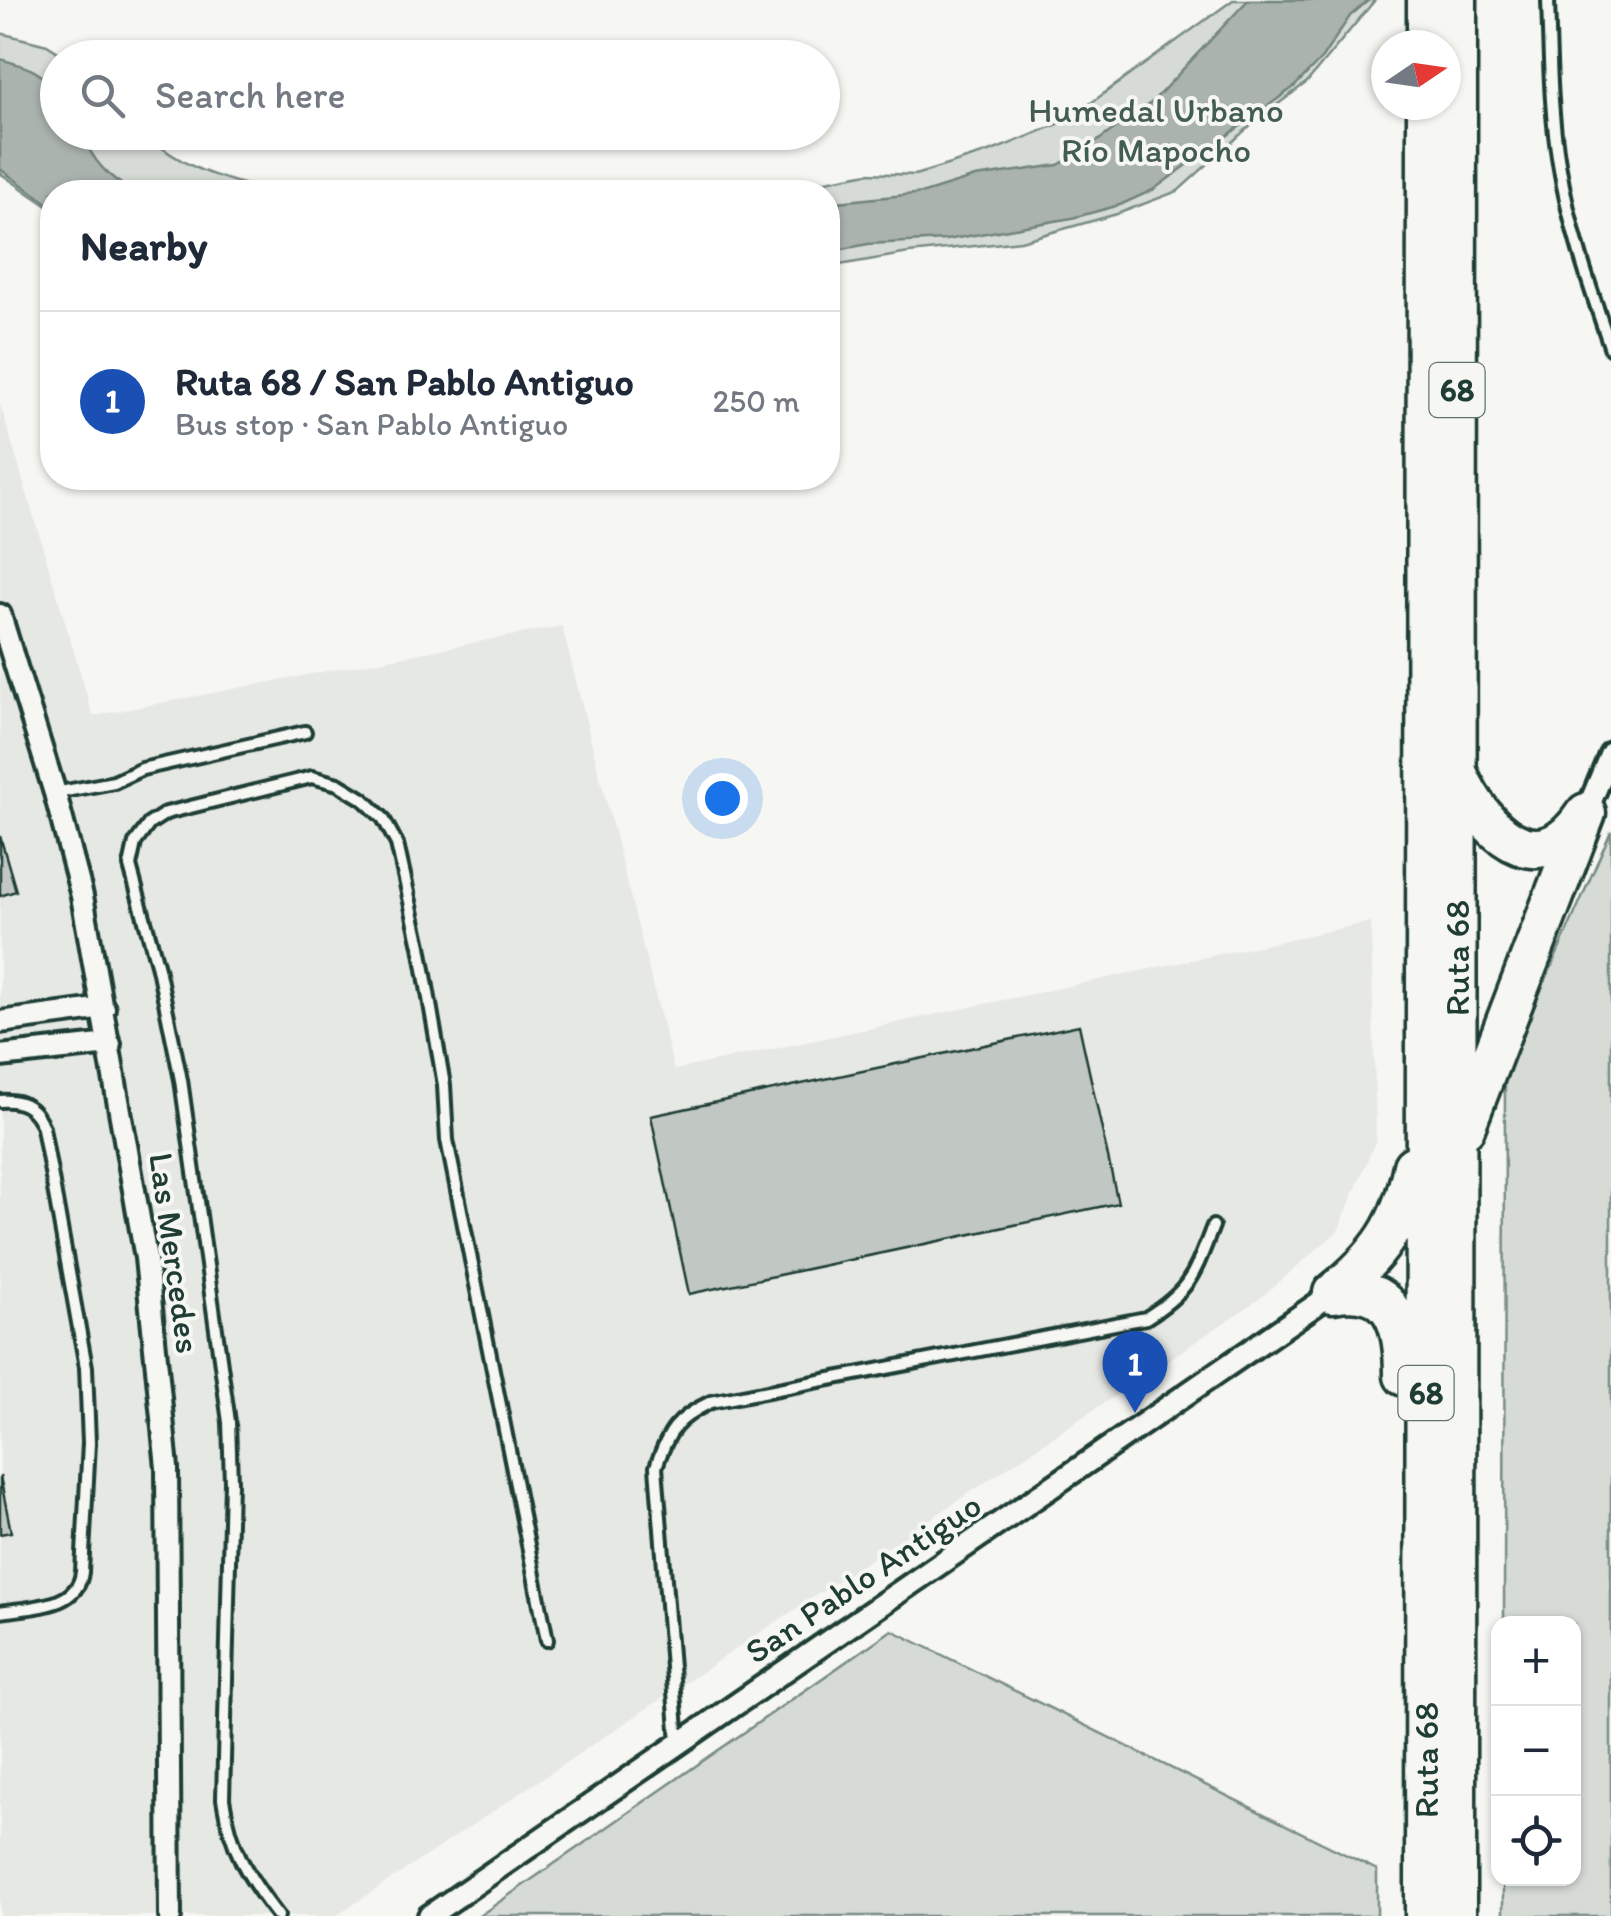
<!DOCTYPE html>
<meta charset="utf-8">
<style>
body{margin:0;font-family:Itim,sans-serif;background:#f2f2f3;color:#1f2937}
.controls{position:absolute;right:30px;bottom:30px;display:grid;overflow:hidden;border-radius:20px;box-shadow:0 2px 8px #0004}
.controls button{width:90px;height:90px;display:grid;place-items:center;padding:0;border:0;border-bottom:2px solid #e0e1e3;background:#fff;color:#1f2937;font:50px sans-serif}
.compass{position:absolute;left:1371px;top:30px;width:90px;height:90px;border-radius:50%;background:#fff;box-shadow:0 2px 8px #0004;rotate:77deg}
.you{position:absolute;left:722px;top:798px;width:35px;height:35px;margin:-25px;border:8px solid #fff;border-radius:50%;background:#1a73e8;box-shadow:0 0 0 15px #1a73e833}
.badge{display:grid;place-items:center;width:65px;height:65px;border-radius:50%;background:#2563eb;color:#fff;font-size:32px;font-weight:700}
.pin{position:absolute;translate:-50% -82px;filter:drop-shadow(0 2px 5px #0008)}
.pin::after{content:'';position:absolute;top:52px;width:35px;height:30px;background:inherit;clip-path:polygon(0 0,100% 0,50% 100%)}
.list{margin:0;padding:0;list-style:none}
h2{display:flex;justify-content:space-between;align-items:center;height:130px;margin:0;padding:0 40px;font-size:42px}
h2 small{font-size:32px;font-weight:400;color:#747a83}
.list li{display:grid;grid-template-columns:65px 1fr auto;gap:30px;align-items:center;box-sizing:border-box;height:180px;padding:0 40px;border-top:2px solid #e0e1e3}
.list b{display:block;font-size:38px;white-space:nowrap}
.list p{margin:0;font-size:32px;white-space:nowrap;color:#747a83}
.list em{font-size:32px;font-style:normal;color:#747a83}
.icon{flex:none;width:55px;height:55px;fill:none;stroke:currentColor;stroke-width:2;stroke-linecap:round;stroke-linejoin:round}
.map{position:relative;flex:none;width:1611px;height:1916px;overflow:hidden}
.search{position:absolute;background:#fff;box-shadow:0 2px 8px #0004;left:40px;top:40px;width:800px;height:110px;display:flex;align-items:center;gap:25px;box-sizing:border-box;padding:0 35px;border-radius:55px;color:#747a83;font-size:38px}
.panel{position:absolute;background:#fff;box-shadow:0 2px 8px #0004;left:40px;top:180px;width:800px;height:310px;border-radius:40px}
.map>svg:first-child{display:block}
.built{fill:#e6e8e4}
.green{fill:#d6dbd6;stroke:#7a8c85;stroke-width:2.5}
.water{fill:#aab3ae;stroke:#72847d;stroke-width:2.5}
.building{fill:#c1c8c3;stroke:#1f3d34;stroke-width:2.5}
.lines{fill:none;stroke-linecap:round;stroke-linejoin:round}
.service-casing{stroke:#1f3d34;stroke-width:18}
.minor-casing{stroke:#1f3d34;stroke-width:28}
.motorway-casing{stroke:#1f3d34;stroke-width:45}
.service{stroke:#f6f6f2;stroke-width:10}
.minor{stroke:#f6f6f2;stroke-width:20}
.motorway{stroke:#f6f6f2;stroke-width:38}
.labels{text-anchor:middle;stroke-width:8;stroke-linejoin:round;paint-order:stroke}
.shield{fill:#f6f6f2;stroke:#60746d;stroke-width:2.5}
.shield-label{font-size:32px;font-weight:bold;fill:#1f3d34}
.park-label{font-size:35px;fill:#445d54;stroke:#f6f6f2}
.street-label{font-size:35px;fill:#1f3d34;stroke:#f6f6f2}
</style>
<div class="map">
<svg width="1611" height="1916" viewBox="0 0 1611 1916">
<rect width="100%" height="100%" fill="#f6f6f2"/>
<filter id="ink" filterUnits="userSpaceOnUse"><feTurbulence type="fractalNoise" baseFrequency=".01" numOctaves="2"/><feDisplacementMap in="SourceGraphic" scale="20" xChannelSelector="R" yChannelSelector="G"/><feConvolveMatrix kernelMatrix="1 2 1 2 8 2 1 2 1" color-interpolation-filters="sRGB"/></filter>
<g filter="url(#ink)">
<!-- built -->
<path class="built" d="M0,403L93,716L562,626L674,1070L1371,922L1376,1140L1338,1231L1258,1300L336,1916H0Z"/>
<!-- green -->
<path class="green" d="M1233,0H1375L1307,82L1252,124L1178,191L1117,214L1021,241L909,253L828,267V192H768L868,173L915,175L992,151L1066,121Z
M0,33L47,45L66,57L58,58V132L144,133C184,170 220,178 271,192H52V209L0,173Z
M1611,831V1916H1503V1879L1574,1878V1624L1504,1623L1505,1073Z
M892,1630L1377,1870V1916H479Z"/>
<!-- water -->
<path class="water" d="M1248,0H1369L1350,16L1322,58L1294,87L1153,190L1120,205L1072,218L946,240L868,244L828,252V203L924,193L975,177L1058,165L1085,150L1152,102Z
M0,59C28,67 38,69 57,91L58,132L81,133C93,161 107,177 134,192H52V206L0,169Z"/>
<!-- building -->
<path class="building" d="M0,836L16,891L0,896Z
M1079,1025L1118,1203L689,1294L651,1116Z
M0,1476L11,1532L0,1534Z"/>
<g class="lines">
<!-- service casing -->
<g class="service-casing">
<path id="service" d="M1548,0C1550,54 1550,109 1559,163C1569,227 1590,288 1611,349
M55,793L114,782L142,769L305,732
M0,1101C21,1099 36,1107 43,1128L86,1367L89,1443L82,1572C78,1609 29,1607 0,1612
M678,1742L656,1467C668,1431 677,1418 711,1402L1146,1318C1191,1290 1194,1274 1213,1226
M278,1916C247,1876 231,1850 223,1799L231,1482L229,1422L181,1080L158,968L130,866L135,843L149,824L166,813L312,777L338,784L363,799L383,818L397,844L420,946L444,1085L447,1140L547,1640"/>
</g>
<!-- minor casing -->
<g class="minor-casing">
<path id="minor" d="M0,615L55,793L82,896L146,1258L167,1468L170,1916
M1586,813L1611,753
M0,1022L104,1008
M0,1056L110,1044
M429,1916L1333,1293"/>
</g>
<!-- motorway casing -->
<g class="motorway-casing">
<path id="motorway" d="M1427,45V0
M1458,774C1482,828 1537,887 1585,814
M1465,1128L1586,813
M1333,1293C1395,1282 1404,1327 1404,1376
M1333,1293C1380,1255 1401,1225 1413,1166
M1425,1916L1427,105
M1456,1916L1457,0"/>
</g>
<!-- service -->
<use href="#service" class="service"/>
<!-- minor -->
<use href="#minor" class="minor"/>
<!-- motorway -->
<use href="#motorway" class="motorway"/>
</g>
</g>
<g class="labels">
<!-- shield labels -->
<g class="shield">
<rect x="1429.5" y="363" width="55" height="54" rx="8"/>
<rect x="1398.5" y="1366" width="55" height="54" rx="8"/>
</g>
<g class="shield-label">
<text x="1457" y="401">68</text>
<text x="1426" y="1404">68</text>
</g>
<!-- park labels -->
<g class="park-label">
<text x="1156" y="122">Humedal Urbano<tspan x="1156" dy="40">Río Mapocho</tspan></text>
</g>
<!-- street labels -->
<g class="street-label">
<text transform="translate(1457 958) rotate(-90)" y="12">Ruta 68</text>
<text transform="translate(175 1253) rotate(82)" y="12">Las Mercedes</text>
<text transform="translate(863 1578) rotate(-34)" y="12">San Pablo Antiguo</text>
<text transform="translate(1426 1760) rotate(-90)" y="12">Ruta 68</text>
</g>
</g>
</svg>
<div class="controls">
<button>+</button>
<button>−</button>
<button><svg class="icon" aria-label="locate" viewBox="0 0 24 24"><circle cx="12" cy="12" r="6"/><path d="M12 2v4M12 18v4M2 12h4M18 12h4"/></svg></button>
</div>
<svg class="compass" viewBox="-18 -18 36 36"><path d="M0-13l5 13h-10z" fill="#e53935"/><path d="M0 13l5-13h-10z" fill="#747a83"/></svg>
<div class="you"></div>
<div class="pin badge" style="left:1135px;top:1413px;background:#1a4fb4">1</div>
<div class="search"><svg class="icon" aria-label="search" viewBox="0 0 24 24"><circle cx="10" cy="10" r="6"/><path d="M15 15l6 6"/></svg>Search here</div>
<section class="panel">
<h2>Nearby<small></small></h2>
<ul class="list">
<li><span class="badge" style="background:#1a4fb4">1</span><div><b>Ruta 68 / San Pablo Antiguo</b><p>Bus stop · San Pablo Antiguo</p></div><em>250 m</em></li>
</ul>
</section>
</div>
